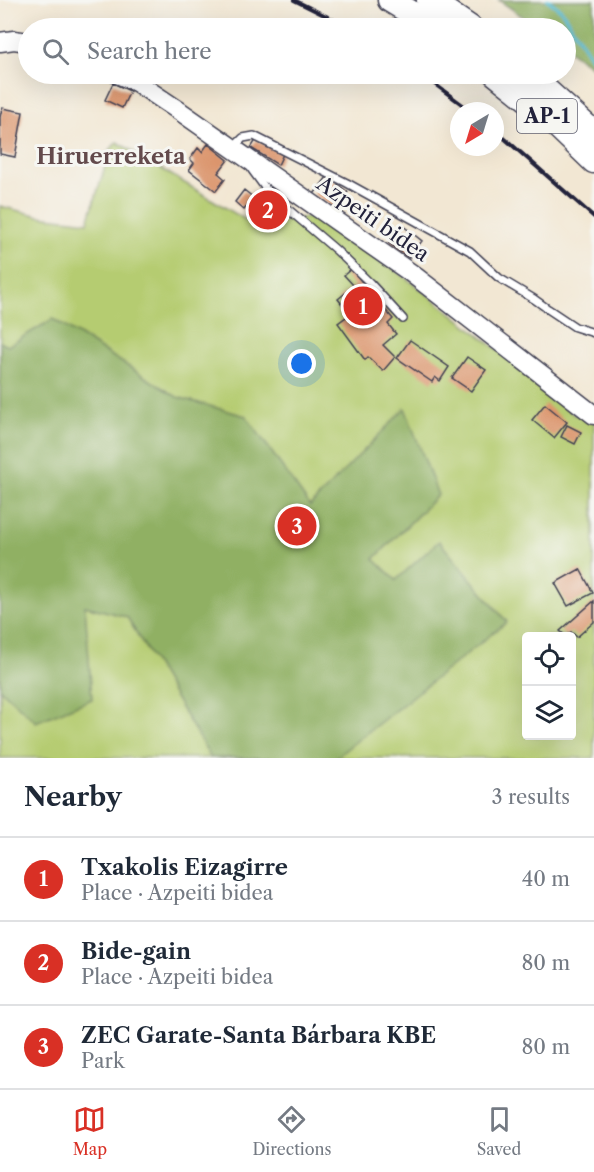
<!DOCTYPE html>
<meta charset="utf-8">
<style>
body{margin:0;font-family:"Libre Caslon Text",serif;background:#f2f2f3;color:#1f2937}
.controls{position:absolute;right:18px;bottom:18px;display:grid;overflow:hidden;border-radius:6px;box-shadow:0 6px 24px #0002}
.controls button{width:54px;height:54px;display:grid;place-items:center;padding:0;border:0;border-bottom:2px solid #e0e1e3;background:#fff;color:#1f2937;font:30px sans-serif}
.compass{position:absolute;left:450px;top:102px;width:54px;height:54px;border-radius:50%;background:#fff;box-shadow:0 6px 24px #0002;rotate:218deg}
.you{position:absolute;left:302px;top:364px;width:21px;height:21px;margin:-15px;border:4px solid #fff;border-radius:50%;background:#1a73e8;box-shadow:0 0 0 9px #1a73e833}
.badge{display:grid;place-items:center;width:39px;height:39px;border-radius:50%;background:#d93025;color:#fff;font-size:20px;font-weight:700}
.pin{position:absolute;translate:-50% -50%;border:3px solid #fff;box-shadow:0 2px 6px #0006}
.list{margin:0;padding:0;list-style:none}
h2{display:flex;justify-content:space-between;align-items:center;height:78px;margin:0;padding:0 24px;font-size:26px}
h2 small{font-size:20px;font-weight:400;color:#747a83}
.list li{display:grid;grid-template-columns:39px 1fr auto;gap:18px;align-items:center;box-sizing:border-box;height:84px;padding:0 24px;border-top:2px solid #e0e1e3}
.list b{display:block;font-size:22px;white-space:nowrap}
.list p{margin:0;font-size:20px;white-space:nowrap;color:#747a83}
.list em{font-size:20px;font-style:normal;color:#747a83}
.icon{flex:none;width:33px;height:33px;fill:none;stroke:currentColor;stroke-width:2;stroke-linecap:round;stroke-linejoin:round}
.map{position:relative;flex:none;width:594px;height:758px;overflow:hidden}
.search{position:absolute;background:#fff;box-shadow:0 6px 24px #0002;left:18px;right:18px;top:18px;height:66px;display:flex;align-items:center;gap:15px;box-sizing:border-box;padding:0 21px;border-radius:33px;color:#747a83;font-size:22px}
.sheet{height:330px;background:#fff}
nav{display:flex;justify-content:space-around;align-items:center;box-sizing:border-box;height:84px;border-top:2px solid #e0e1e3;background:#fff;font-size:16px;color:#747a83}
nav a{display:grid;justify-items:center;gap:3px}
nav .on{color:#d93025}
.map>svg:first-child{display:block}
.green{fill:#b5cc71;stroke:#6c7756;stroke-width:1.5;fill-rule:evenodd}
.forest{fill:#90b063;stroke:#59694f;stroke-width:1.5}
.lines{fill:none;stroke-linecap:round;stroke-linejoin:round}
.stream{stroke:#53bad1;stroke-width:4}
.building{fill:#db956d}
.service-casing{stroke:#414052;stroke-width:10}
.secondary-casing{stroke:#414052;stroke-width:21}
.motorway-casing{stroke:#414052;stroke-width:27}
.service{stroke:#fff;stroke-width:7}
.secondary{stroke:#fff;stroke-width:18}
.motorway{stroke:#fff;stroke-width:24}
.rail{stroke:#22223b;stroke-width:4}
.labels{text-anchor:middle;stroke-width:6;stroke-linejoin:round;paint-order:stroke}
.shield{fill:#f6f6f2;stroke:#626272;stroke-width:1.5}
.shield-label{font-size:20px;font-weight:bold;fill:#22223b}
.street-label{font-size:21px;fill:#22223b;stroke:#f6f6f2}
.neighbourhood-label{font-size:22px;font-weight:bold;fill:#634a4c;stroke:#f6f6f2}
</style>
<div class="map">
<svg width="594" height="758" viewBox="0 0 594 758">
<rect width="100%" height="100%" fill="#f6f6f2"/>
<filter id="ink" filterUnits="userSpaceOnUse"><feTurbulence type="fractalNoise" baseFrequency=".0167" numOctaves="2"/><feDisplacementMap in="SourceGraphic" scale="12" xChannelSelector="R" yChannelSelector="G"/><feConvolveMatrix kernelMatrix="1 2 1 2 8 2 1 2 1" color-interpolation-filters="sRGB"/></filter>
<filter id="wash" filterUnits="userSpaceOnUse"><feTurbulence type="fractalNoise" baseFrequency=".008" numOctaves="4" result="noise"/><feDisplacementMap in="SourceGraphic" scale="24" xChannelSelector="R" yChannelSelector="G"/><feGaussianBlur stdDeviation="1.35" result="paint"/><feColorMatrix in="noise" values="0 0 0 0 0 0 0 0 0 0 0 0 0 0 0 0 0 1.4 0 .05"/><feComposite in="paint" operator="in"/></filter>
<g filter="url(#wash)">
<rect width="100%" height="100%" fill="#f2e7d3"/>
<!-- green -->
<path class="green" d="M117,142L254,225L320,215C408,278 494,343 574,415L594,413V758H0V206L39,216L88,222L110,150ZM526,636H572V736H526Z"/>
<!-- forest -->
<path class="forest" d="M499,0H594V68L566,48V28H539Z
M53,319L177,397L246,416L310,506L405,408L438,495L374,559L396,580L439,541L507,622L335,758H211L127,617L85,606L92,699L36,722L0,689V342L8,346Z"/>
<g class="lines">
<!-- stream -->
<path class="stream" d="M548,0L561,10L594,62"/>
</g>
<g id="blocks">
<!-- building -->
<path class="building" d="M113,83L130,91L122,108L105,100Z
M2,108L23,112L15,157L0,154V117Z
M256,140L283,154L278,165L251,148Z
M208,144L228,160L218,173L225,179L216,191L189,170L194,163L190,159L198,148L202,152Z
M327,177L348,192L335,209L314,194Z
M244,190L254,198L244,210L235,202Z
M268,195L284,209L280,212L284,215L273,228L269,229L252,213Z
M402,225L422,241L409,258L389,243Z
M351,269L393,319L388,324L396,334L383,345L395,357L383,371L368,357L365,360L338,323L350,314L338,299L354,286L344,275Z
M410,340L449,367L440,381L435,377L432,382L397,358Z
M467,357L486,370L471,391L452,378Z
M545,404L567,422L554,438L532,420Z
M567,425L581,432L575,444L561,437Z
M580,569L593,593L568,606L555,583Z
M594,601V622L577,637L571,632L566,636L560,631Z"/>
</g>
</g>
<g filter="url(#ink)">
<use href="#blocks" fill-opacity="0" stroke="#414052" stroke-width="1.5"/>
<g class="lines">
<!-- service casing -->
<g class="service-casing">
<path id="service" d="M234,147L243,138L254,136L347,183L470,251L499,278L534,299L548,309L575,327L594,333
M252,170L269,193L336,250L370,283L403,319"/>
</g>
<!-- secondary casing -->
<g class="secondary-casing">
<path id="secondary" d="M0,42L14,40L28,42
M117,74L136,82L181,112L411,273L594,415"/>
</g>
<!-- motorway casing -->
<g class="motorway-casing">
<path id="motorway" d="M390,0L436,28
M429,0L470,28
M496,74L541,110L594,161
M528,74L594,133"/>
</g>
<!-- service -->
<use href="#service" class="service"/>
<!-- secondary -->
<use href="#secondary" class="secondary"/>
<!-- motorway -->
<use href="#motorway" class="motorway"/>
<!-- rail -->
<path class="rail" d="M294,0L350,28
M421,74L471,111
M495,130L594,217"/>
</g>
</g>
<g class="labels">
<!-- shield labels -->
<rect class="shield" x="517" y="99" width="60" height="34" rx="4.5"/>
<g class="shield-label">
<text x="547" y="123">AP-1</text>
</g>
<!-- street labels -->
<g class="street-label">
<text transform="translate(373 219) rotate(35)" y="7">Azpeiti bidea</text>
</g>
<!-- neighbourhood labels -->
<g class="neighbourhood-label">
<text x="111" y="164">Hiruerreketa</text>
</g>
</g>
</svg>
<div class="controls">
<button><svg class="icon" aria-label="locate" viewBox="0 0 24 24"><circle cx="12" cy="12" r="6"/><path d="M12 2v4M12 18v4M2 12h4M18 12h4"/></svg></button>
<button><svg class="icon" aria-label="layers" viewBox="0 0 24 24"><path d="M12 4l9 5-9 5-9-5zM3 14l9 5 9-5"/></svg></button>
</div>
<svg class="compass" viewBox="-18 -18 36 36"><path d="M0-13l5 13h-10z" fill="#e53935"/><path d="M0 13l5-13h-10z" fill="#747a83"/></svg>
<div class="you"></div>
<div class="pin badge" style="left:363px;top:306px">1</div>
<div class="pin badge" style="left:268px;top:210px">2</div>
<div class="pin badge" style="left:297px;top:526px">3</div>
<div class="search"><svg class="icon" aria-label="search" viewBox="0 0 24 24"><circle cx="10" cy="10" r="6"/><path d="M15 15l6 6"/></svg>Search here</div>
</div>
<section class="sheet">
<h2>Nearby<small>3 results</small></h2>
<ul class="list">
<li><span class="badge">1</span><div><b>Txakolis Eizagirre</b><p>Place · Azpeiti bidea</p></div><em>40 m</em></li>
<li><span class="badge">2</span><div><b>Bide-gain</b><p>Place · Azpeiti bidea</p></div><em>80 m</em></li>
<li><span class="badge">3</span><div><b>ZEC Garate-Santa Bárbara KBE</b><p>Park</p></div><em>80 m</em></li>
</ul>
</section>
<nav>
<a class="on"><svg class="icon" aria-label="map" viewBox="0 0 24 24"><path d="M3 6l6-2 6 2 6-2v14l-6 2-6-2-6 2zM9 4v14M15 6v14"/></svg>Map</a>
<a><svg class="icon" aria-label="directions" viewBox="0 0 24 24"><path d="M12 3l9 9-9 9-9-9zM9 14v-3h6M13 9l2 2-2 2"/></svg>Directions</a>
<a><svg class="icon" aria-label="saved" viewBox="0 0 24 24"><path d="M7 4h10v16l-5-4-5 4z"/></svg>Saved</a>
</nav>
